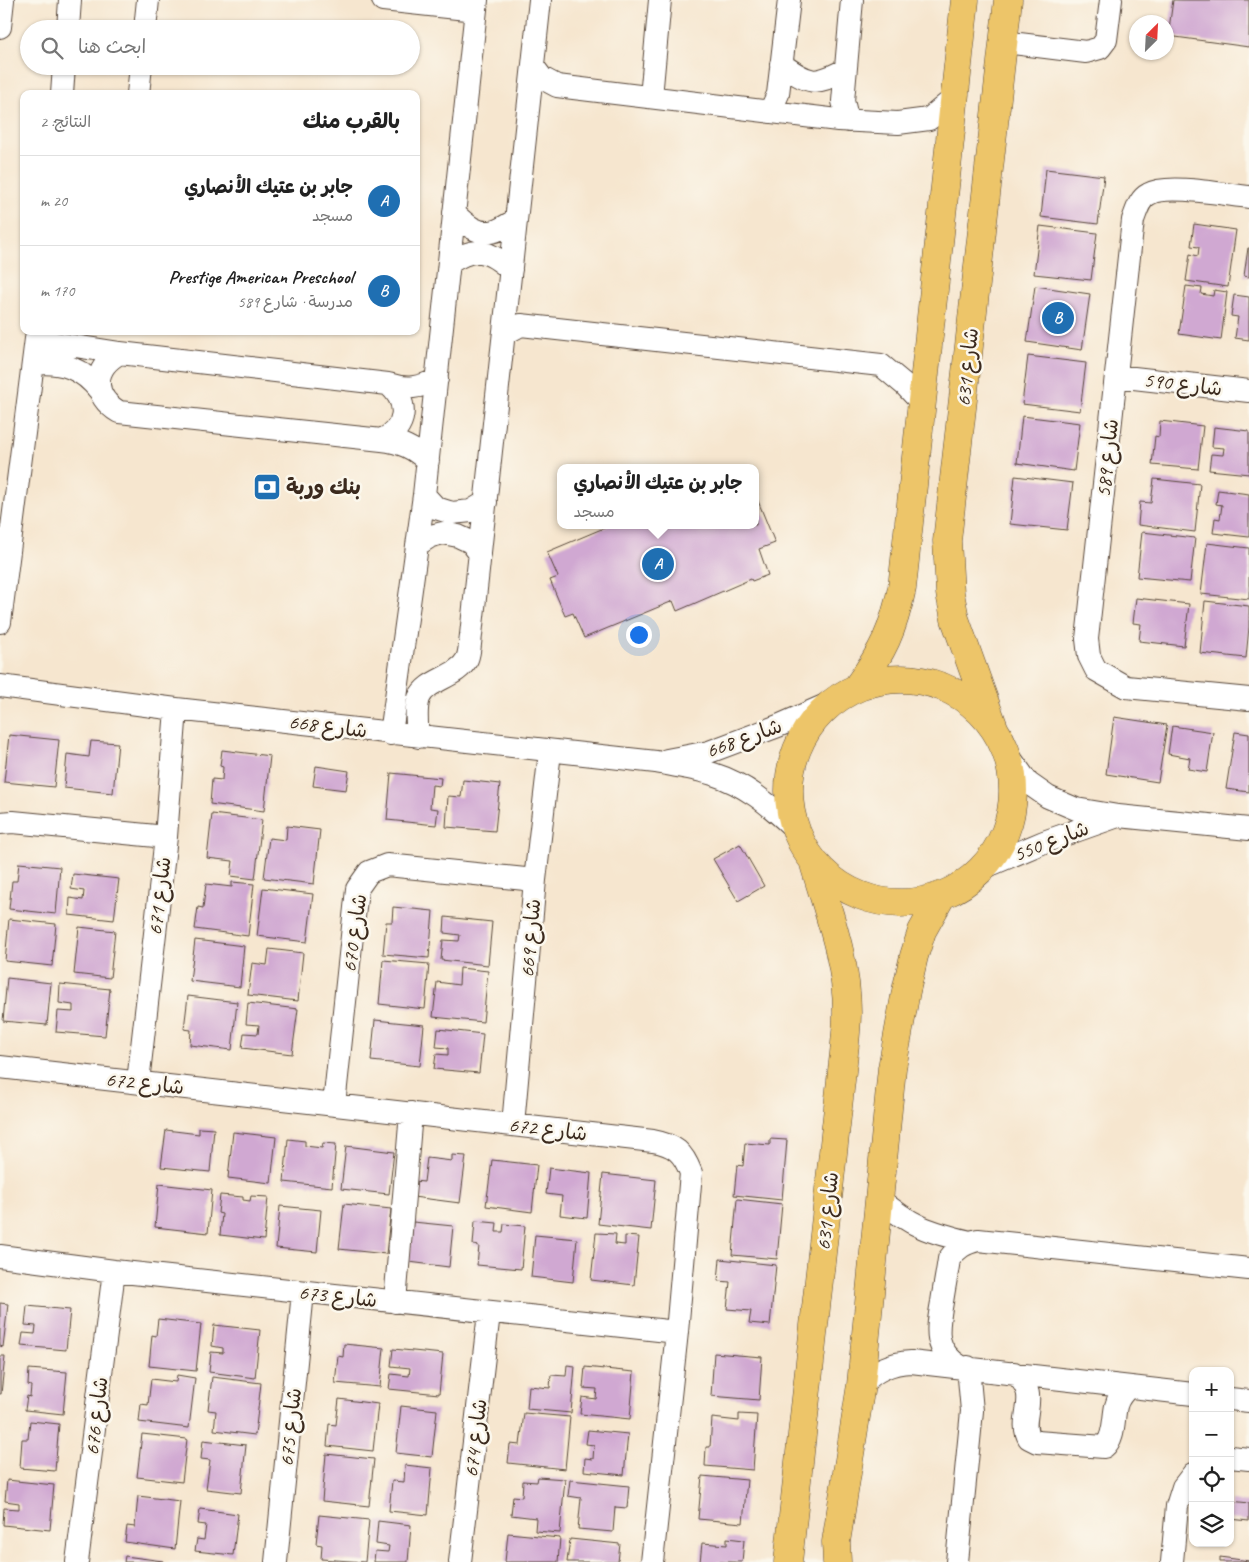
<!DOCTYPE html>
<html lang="ar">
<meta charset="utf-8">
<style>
body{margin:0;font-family:Caveat,"Playpen Sans Arabic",sans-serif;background:#f2f2f2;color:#222;direction:rtl}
.controls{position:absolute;right:15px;bottom:15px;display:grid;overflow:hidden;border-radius:10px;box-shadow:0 1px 4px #0004}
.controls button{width:45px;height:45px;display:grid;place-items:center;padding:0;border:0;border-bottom:1px solid #e0e0e0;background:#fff;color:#222;font:25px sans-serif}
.compass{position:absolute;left:1129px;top:15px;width:45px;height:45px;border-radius:50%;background:#fff;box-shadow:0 1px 4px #0004;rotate:24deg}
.you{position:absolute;left:638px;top:634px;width:18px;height:18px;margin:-12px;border:4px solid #fff;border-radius:50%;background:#1a73e8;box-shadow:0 0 0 8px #1a73e833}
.badge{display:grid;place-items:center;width:32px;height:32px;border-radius:50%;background:#1f6fb2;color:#fff;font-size:16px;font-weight:700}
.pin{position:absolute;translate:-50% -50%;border:2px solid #fff;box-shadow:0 1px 5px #0006}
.popup{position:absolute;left:557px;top:464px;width:202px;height:65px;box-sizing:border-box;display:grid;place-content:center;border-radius:10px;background:#fff;filter:drop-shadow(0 1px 4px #0005);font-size:16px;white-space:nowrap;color:#767676}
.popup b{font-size:19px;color:#222}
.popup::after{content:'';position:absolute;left:50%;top:100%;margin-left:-10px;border:10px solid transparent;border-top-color:#fff}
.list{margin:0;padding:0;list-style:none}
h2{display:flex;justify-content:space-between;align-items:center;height:65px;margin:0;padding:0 20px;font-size:21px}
h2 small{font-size:16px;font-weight:400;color:#767676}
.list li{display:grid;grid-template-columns:32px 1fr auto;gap:15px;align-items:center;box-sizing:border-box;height:90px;padding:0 20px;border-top:1px solid #e0e0e0}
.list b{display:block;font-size:19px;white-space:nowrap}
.list p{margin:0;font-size:16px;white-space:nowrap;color:#767676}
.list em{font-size:16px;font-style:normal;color:#767676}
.icon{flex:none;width:28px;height:28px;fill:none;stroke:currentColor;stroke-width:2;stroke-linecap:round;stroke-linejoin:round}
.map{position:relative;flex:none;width:1249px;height:1562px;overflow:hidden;direction:ltr}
.search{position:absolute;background:#fff;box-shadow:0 1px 4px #0004;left:20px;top:20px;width:400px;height:55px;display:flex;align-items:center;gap:12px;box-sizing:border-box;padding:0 18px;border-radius:28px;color:#767676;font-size:19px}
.panel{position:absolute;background:#fff;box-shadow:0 1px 4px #0004;left:20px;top:90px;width:400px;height:245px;border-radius:10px;direction:rtl}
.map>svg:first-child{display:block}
.building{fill:#d0a8d2}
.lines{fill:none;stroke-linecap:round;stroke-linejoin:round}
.minor-casing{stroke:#574639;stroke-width:24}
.major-casing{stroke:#574639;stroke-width:29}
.minor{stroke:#fff;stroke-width:22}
.major{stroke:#edc569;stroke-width:28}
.labels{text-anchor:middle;stroke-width:5;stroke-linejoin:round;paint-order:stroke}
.street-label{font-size:21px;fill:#3b2a1e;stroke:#fbf7ec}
.poi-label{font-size:21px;font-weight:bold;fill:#3b2a1e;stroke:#fbf7ec;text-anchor:start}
</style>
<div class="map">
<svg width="1249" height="1562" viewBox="0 0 1249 1562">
<rect width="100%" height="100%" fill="#fbf7ec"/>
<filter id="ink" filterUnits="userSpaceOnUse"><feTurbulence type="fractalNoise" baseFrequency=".02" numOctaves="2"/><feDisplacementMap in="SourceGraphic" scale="10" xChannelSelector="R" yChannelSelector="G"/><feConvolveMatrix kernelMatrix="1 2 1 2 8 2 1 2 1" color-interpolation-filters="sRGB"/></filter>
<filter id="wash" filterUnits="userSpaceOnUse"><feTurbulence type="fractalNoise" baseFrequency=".0096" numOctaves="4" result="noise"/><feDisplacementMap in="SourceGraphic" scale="20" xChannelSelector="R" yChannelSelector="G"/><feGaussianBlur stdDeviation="1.12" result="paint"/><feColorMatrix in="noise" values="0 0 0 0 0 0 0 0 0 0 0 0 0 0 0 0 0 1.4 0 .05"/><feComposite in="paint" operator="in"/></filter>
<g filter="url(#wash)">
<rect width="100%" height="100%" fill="#f6e6cf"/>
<g id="blocks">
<!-- building -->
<path class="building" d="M1173,0H1249V47L1168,36Z
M1046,169L1104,176L1098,224L1041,217Z
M1194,224L1236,230L1228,287L1186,281L1190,254L1198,256L1199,247L1191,246Z
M1040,226L1097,233L1091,280L1034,274Z
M1248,248H1249V277L1244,276Z
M1035,286L1090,294L1082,350L1027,342Z
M1186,286L1202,288L1201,294L1213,296L1214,290L1227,292L1221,340L1179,334Z
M1234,295L1249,297V340L1235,338L1238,317L1231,316Z
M1028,356L1086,363L1080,411L1022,404Z
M1022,416L1080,423L1074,471L1017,463Z
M1160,421L1203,426L1198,469L1152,465L1155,436L1159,437Z
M1214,427L1249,431V474L1209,470L1211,454L1223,455L1224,448L1212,447Z
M1015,476L1073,483L1067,530L1010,524Z
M1154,479L1200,484L1195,532L1138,525L1140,502L1151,503Z
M1218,490L1249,494V537L1213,533L1215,518L1220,519L1222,505L1216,504Z
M756,496L775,543L759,549L768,575L752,581L751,579L677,611L673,601L584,638L573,613L565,616L550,580L558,577L547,552L611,525H756Z
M1142,532L1195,538L1190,582L1137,577Z
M1207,543L1249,548V599L1201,594Z
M1136,598L1189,604L1184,646L1139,641L1141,624L1133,623Z
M1205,601L1249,606V627L1246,658L1200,653Z
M1114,717L1167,725L1158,782L1106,774Z
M1172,726L1213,732L1207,772L1188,769L1190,758L1168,754Z
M1235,732L1249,734V792L1226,789Z
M9,735L59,740L54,787L4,782Z
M91,741L118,743L113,793L64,788L67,754L89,757Z
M222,750L270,756L264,811L210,804L212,779L222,780L223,767L220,766Z
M316,766L349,771L346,790L313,786Z
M391,773L441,778L440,786L432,785L430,808L438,809L436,825L387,820Z
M463,780L500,784L495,831L446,827L448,796L461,797Z
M212,814L262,820L255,879L231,876L233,861L207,858Z
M287,826L320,830L314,884L264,878L269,838L286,840Z
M740,844L764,886L738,901L713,859Z
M19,863L60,867L56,914L9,909L12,881H17Z
M73,874L119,879L114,920L69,915L70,898L83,900L84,891L71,889Z
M232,882L254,884L248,936L195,929L198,907L203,908L206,884L232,887Z
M263,888L313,894L307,942L257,936Z
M393,907L433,911L429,958L383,954L386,922H392Z
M445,917L492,922L488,965L441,960L443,940L459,941L460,935L444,933Z
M9,919L56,924L52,966L5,961Z
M79,927L115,931L110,978L74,974Z
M195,940L244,946L240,987L190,981Z
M269,949L303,953L298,1001L248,995L252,963L267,965Z
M383,960L429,964L425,1009L379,1004Z
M460,968L488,971L483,1022L433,1017L437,982L459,985Z
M7,978L51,983L47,1025L3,1021Z
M60,984L110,989L105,1036L56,1032L58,1011L73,1012V1005L59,1003Z
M188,996L237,1002L232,1050L190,1045L191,1030L184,1029Z
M248,1003L298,1009L292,1054L242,1048L244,1033L258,1034L259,1025L246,1024Z
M375,1020L424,1025L420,1066L371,1061Z
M438,1029L483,1034L479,1073L434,1069L436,1054L448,1055V1048L436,1047Z
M199,1128L214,1129L210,1172L161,1167L166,1130L199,1134Z
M233,1132L276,1137L271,1183L228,1178Z
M288,1139L305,1141V1146L322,1148L323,1143L336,1144L332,1187L284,1182Z
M770,1139L787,1140L782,1200L734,1195L737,1165L743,1166L745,1143L770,1145Z
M346,1146L394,1152L389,1194L341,1189Z
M452,1155L466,1156L460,1203L413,1197L414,1181L424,1182L427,1158L452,1161Z
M492,1160L537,1165L532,1212L486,1206Z
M549,1168L591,1173L587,1218L560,1215L562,1196L546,1194Z
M603,1174L656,1180L651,1230L598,1224Z
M159,1184L212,1190L208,1233L155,1227Z
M220,1195L243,1197V1200L250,1201L251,1196L268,1197L264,1240L220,1235L222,1214L218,1213Z
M737,1199L782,1204L777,1259L732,1255Z
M344,1204L391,1209L386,1254L339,1249Z
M280,1206L321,1210L317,1252L276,1248Z
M475,1221L497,1223L496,1232H503L504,1224L525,1226L521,1269L477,1265L479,1246L473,1245Z
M413,1222L453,1226L449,1267L409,1262Z
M596,1233L616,1234L615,1244L625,1245V1236L639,1237L634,1285L591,1280Z
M535,1235L577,1239L573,1282L531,1277Z
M720,1259L776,1265L770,1325L749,1323L751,1311L727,1309L730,1282L718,1281Z
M0,1303L8,1304L3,1347L0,1346Z
M27,1306L70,1310L66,1350L21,1346L23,1333L35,1334L36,1326L25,1325Z
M158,1319L201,1324L196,1371L149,1366L152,1335L156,1336Z
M214,1325L260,1330L255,1378L209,1372L211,1352L223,1353V1348L212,1346Z
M344,1344L384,1348L380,1387L335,1383L338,1356L343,1357Z
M393,1349L443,1354L439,1394L389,1389L391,1374L409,1376L410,1368L391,1366Z
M714,1353L762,1357L759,1400L711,1396Z
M0,1356H5L1,1394H0Z
M567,1365L575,1366L571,1413L527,1409L529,1386L550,1388L551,1375L566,1376Z
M585,1367L634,1372L630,1419L580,1414L582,1397L596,1399L597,1389L583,1388Z
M29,1369L67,1372L63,1414L25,1410L27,1396L30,1397L31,1386L28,1385Z
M177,1375L195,1378L189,1428L139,1422L141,1404L148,1405L151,1379L176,1382Z
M212,1377L261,1383L255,1435L214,1430L216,1411L208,1410Z
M339,1399L378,1404L373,1451L327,1446L329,1424L336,1425Z
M401,1406L437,1410L432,1457L396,1453Z
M524,1413L570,1417L565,1469L508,1463L510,1444L520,1445Z
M739,1414L757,1415L753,1470L705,1466L706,1447H710L712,1418L739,1421Z
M30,1421L59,1424L55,1471L20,1468L22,1439H28Z
M588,1430L628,1434L624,1475L584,1471L585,1458L593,1459L594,1445L586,1444Z
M142,1434L187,1439L182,1482L137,1477Z
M203,1440L246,1445L241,1493L206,1489L210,1460L201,1459Z
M326,1454L374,1459L369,1506L322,1501Z
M405,1465L432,1468L428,1515L389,1511L392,1481L404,1482Z
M702,1476L747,1480L743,1523L698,1519Z
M538,1477L565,1479L560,1533L535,1531L536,1518L511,1515L513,1496L522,1497L523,1481L537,1482Z
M7,1480L54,1485L50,1530L3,1525L4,1508L19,1509V1503L5,1501Z
M570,1480L629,1486L627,1508L615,1507L613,1532L578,1529L581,1498L568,1496Z
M138,1496L180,1501L175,1549L125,1542L127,1526L135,1527Z
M1231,1501L1249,1503V1521L1230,1519Z
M200,1509L238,1514L233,1555L195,1551L197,1539L204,1540L206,1525L198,1524Z
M319,1515L369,1520L365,1562L321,1559L322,1545L316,1544Z
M378,1521L411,1525L408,1562H374L375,1551L388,1552L389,1546L376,1544Z
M508,1533L560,1538L558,1562H505Z
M727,1538L744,1540L742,1562H700L702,1543L727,1545Z
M570,1539L620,1544L618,1562H567Z
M125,1556L163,1561V1562H124Z
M1220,1557L1249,1561V1562H1220Z"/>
</g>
</g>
<g filter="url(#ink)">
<use href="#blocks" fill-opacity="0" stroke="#574639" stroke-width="1"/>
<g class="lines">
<!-- minor casing -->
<g class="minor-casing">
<path id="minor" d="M383,0L476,10
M0,27L3,0
M68,29L70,0
M145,29L148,0
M1004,42L1086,52L1100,48L1106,40L1111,0
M781,64C810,84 814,86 845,70
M533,66L542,78L557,86L838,120L898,123L929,119L953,99
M62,94L64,66
M138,94L141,66
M651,97L660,0
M770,112L778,94L789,0
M848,121L843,101L852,0
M1249,197C1227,195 1167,183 1149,194C1139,199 1137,210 1133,220L1087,639L1089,656L1096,670L1126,687L1249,699
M454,213C465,224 478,236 495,231C502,229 510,223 516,220
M449,263C476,245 488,250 511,270
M504,334L521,325L881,365L905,385L921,402
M36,340L120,353
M120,353L388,384C410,403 407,427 382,440L119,412C92,396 92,368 120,353Z
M34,364C62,361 82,368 100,391
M1116,376L1249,391
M388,384C406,390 420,388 437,379
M382,440C401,442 413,448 428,461
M424,495L436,508L452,513L471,511L486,502
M417,545L431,536L443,533L458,536L471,542L480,554
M0,622L37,331
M0,686L176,709L656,762C675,766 695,768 713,774C745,784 770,805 793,827
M391,734L424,495L477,0
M418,737C417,724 415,710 419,698C427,679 457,678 467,659C470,652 470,642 471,635L540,0
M1006,752L1028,783L1048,797L1076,809L1118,816L1249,829
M667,760L709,752L778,726L828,704
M0,823L13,822L166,837
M985,867L1044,842L1115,817
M0,1067L653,1141C675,1145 683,1152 691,1173L677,1332L652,1562
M138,1082L166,837L176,709
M334,1105L357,889L369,872L387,865L535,880
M513,1125L535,880L550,752
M879,1199C912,1227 930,1232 970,1242
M0,1256L114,1271L677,1332
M395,1302L411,1113
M961,1367C933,1350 937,1330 942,1302C944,1288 947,1274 949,1259C957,1248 965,1243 978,1240L1249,1269
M1014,1373C1043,1395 1017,1418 1029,1438L1037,1442L1104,1447C1115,1438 1113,1419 1116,1406C1118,1398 1123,1392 1129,1387
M861,1385C876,1370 890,1363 911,1362L1193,1394
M1230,1399L1249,1401
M1230,1457L1249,1459
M77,1562L114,1271
M276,1562L303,1292
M460,1562L489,1313
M957,1562L972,1411L968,1367
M1172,1562L1177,1506L1183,1487L1193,1474"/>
</g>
<!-- major casing -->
<g class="major-casing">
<path id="major" d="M789 791a112 112 0 1 1 224 0a112 112 0 1 1-224 0Z
M858,686C883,651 893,631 902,588L965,0
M994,728L955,619L950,593L947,541L1008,0
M788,1562L843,1062C845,1045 847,1028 847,1012C847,961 828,912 814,864
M837,1562L836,1542L861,1385L892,1068L906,991L914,956L922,931L941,897"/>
</g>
<!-- minor -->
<use href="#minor" class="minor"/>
<!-- major -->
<use href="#major" class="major"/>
</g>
</g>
<!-- icons -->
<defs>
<g id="bank-square" transform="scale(1.4375)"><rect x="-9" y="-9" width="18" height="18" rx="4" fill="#1f6fb2" stroke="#fbf7ec"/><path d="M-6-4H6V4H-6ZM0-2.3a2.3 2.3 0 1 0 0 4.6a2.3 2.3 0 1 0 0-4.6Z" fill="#fff"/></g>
</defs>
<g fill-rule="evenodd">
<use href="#bank-square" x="267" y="487"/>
</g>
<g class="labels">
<!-- street labels -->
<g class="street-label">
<text transform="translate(967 367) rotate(-84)" y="7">شارع 631</text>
<text transform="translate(1183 384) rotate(7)" y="7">شارع 590</text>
<text transform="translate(1107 458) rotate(-84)" y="7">شارع 589</text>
<text transform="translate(328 726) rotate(7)" y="7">شارع 668</text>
<text transform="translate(744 738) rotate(-20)" y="7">شارع 668</text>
<text transform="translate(1051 841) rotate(-21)" y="7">شارع 550</text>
<text transform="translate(159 896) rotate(-83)" y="7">شارع 671</text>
<text transform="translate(354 933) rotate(-82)" y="7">شارع 670</text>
<text transform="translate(530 938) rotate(-85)" y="7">شارع 669</text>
<text transform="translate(145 1083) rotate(6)" y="7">شارع 672</text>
<text transform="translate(548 1129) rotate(7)" y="7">شارع 672</text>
<text transform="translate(827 1211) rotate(-84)" y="7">شارع 631</text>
<text transform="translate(338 1296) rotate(6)" y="7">شارع 673</text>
<text transform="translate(96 1416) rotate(-83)" y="7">شارع 676</text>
<text transform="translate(290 1427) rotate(-84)" y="7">شارع 675</text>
<text transform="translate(475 1438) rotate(-83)" y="7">شارع 674</text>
</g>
<!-- poi labels -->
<g class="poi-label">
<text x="286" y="494">بنك وربة</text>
</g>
</g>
</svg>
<div class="controls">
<button>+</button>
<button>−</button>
<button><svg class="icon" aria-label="locate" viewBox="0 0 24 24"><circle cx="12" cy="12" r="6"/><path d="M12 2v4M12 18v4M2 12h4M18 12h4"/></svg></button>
<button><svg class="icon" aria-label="layers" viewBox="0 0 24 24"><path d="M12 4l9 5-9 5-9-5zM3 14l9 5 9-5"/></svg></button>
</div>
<svg class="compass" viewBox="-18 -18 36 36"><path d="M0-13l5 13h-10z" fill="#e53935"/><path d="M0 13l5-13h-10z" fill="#767676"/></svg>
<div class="you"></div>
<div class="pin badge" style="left:658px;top:564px">A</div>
<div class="popup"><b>جابر بن عتيك الأنصاري</b>مسجد</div>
<div class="pin badge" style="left:1058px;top:318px">B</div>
<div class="search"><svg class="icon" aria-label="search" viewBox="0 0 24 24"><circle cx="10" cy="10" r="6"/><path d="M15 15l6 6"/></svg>ابحث هنا</div>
<section class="panel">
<h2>بالقرب منك<small>النتائج: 2</small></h2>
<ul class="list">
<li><span class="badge">A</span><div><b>جابر بن عتيك الأنصاري</b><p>مسجد</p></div><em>20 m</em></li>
<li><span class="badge">B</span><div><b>Prestige American Preschool</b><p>مدرسة · شارع 589</p></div><em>170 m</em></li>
</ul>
</section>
</div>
